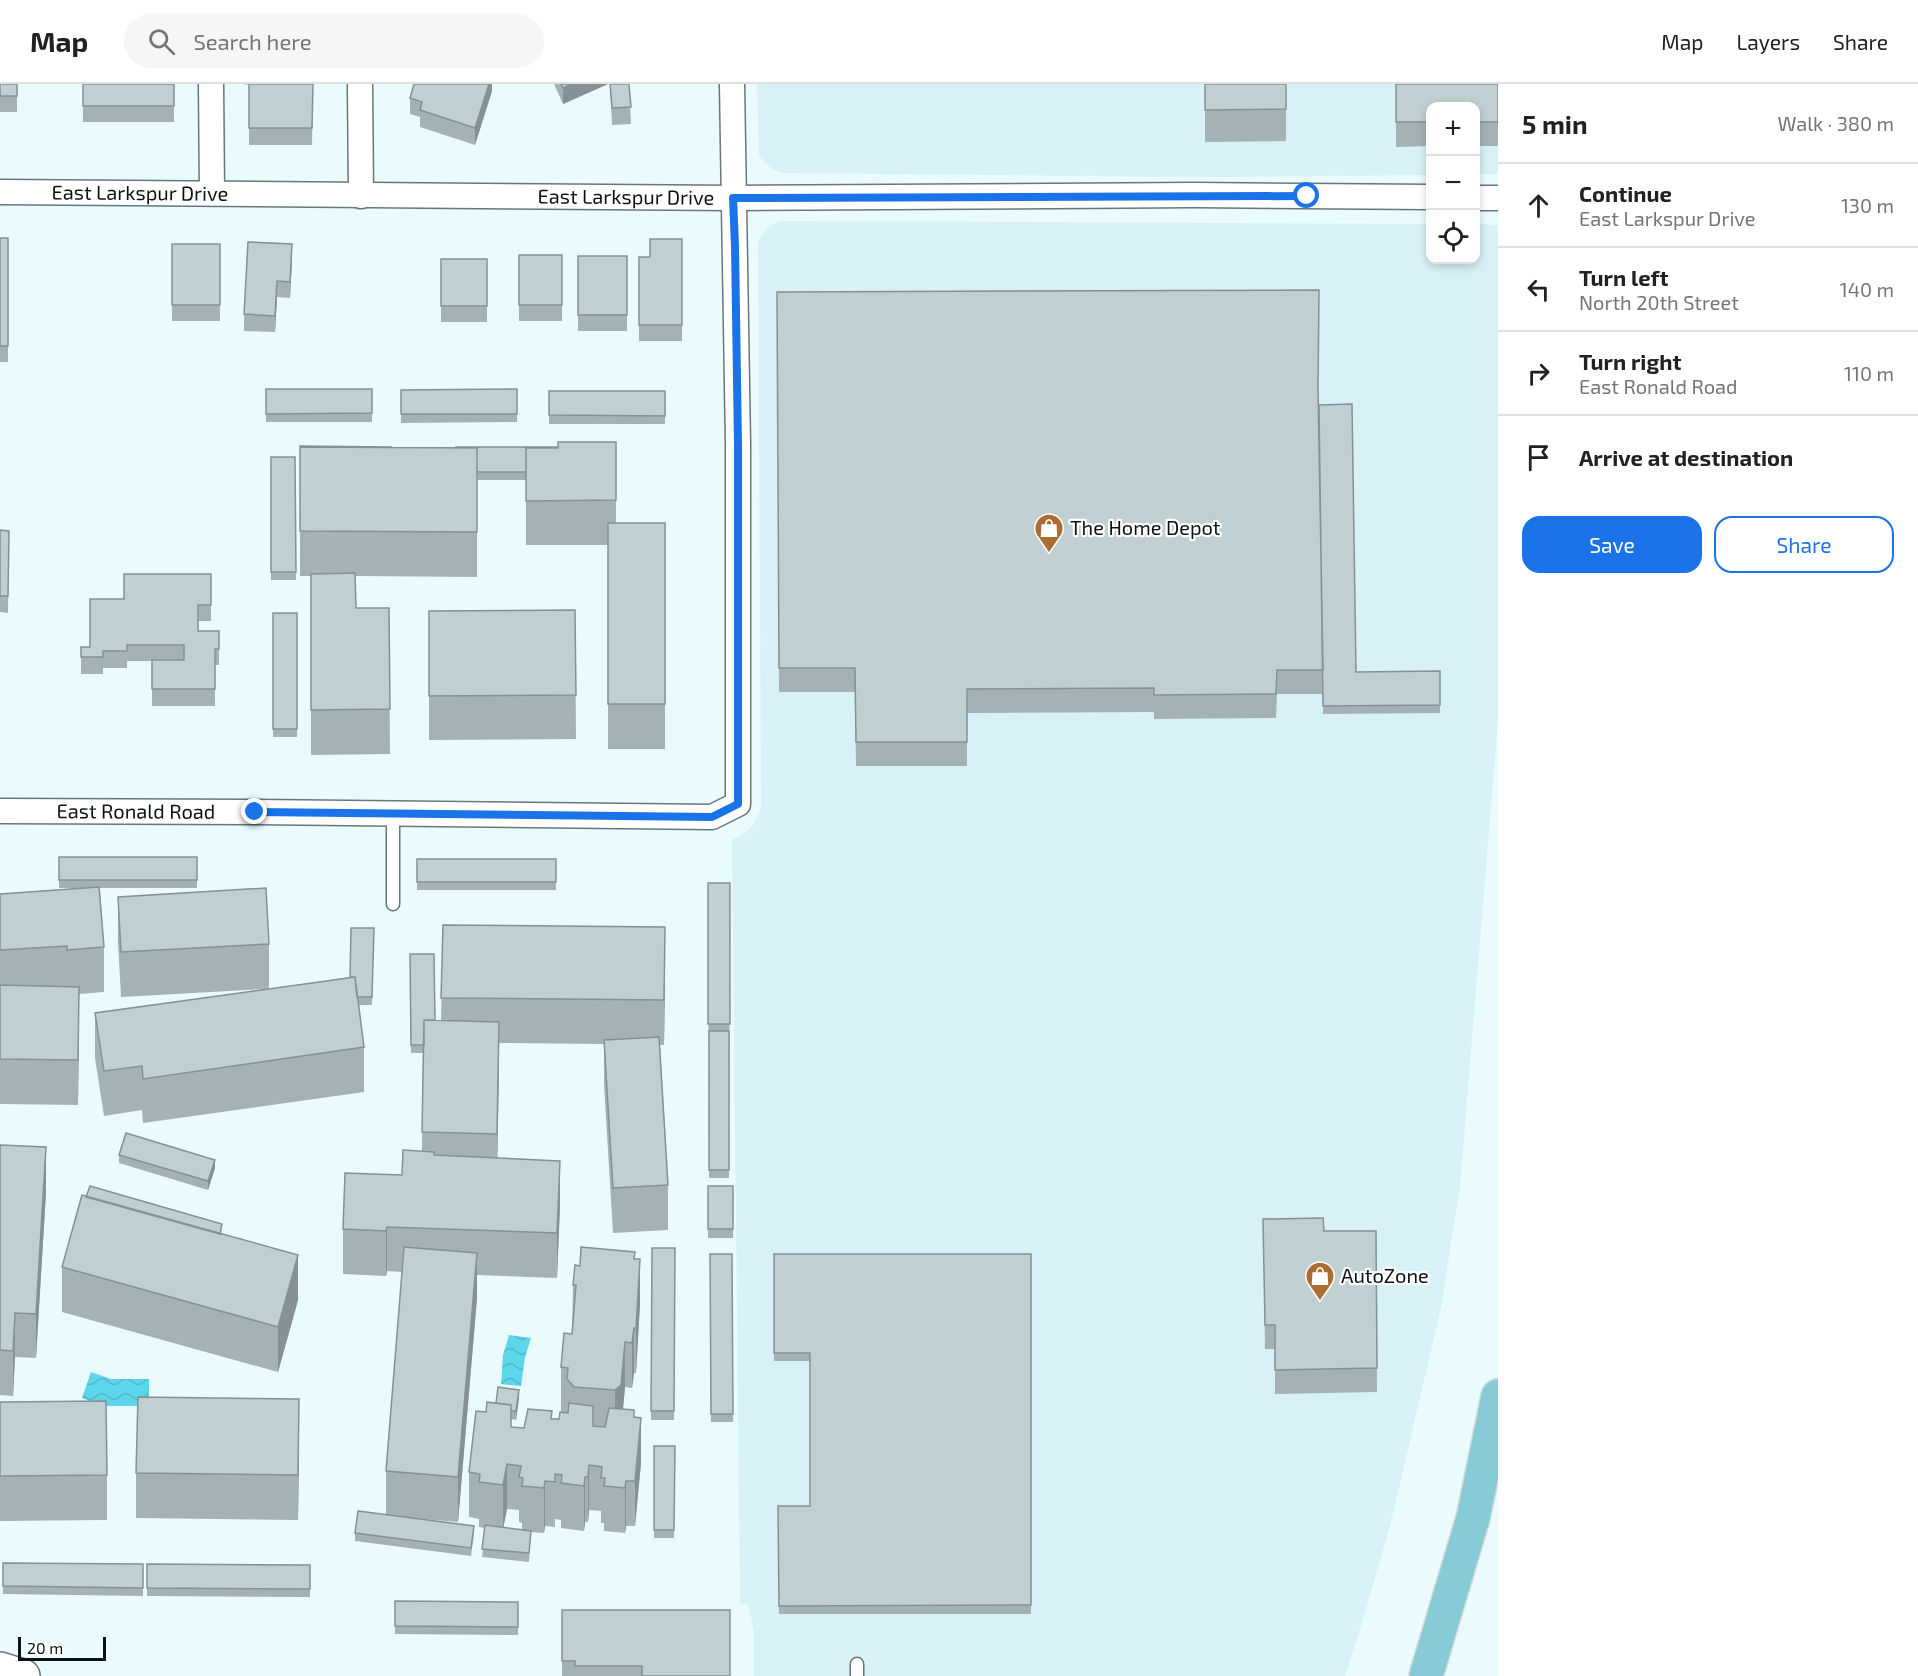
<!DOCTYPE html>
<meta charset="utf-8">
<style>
body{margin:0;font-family:"Exo 2",sans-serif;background:#f6f6f6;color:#202124}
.controls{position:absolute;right:18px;top:18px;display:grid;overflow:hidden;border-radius:12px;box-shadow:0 3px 9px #0003}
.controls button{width:54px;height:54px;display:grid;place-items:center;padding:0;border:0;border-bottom:2px solid #e0e0e0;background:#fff;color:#202124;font:30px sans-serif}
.scale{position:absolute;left:18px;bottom:15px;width:88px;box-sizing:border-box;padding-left:6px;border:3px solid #0c1213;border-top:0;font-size:16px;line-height:21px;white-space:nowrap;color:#0c1213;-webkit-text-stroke:4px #fff;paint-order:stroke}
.stop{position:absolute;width:18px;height:18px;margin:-14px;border:4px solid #1a73e8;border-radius:50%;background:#fff}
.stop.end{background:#1a73e8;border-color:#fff;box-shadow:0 2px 6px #0008}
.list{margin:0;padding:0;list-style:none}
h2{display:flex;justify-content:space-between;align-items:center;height:78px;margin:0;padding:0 24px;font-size:26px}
h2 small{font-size:20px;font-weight:400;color:#757577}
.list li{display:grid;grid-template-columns:39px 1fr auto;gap:18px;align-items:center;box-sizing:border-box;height:84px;padding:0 24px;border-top:2px solid #e0e0e0}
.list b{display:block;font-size:22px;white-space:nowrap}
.list p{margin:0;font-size:20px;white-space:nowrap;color:#757577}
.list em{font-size:20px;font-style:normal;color:#757577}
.actions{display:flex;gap:12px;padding:18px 24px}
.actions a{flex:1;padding:14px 0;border:2px solid #1a73e8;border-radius:18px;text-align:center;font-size:21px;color:#1a73e8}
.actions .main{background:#1a73e8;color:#fff}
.icon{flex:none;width:33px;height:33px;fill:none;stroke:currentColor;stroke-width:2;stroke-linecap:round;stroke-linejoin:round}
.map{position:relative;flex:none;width:1498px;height:1592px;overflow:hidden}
header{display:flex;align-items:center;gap:36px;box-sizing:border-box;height:84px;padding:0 30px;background:#fff;border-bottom:2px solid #e0e0e0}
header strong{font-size:28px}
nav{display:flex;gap:33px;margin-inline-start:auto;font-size:21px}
.search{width:420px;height:54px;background:#f6f6f6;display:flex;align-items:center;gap:15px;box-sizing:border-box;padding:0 21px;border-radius:33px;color:#757577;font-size:22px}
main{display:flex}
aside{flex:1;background:#fff}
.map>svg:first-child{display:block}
.built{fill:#d7f1f6}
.water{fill:url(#water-waves)}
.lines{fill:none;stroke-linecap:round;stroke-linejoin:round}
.service-casing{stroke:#68777a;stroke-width:15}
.minor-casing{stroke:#68777a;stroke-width:27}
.secondary-casing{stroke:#68777a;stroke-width:36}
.primary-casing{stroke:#d8d9d9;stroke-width:36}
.service{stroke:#fff;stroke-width:12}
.minor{stroke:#fff;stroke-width:24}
.secondary{stroke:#fff;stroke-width:33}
.primary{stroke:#86cbd6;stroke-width:33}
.wall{fill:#a4b2b5;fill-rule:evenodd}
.shaded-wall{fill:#869193}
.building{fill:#bfcfd2;stroke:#869193;stroke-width:1.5}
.route{stroke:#1a73e8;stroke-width:8}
.labels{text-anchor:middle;stroke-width:4.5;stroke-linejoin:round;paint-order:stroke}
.street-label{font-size:20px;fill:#0c1213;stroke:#fff}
.poi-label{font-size:20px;fill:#0c1213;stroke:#fff;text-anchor:start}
</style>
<header>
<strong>Map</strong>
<div class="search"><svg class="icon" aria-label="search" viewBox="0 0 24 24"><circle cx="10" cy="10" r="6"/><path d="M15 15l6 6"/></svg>Search here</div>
<nav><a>Map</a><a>Layers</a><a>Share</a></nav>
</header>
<main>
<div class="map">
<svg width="1498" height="1592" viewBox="0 0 1498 1592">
<defs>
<pattern id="water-waves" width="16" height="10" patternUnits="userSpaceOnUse" patternTransform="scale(1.5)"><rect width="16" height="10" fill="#5dd6ec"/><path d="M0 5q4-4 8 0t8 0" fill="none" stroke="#50b7ca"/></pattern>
</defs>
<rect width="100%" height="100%" fill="#eafbfe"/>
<!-- built -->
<path class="built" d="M757,0H1498V90H1476V22H1430V91L1215,93L785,89L773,86L759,72Z
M781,137L1430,140V176H1476V140L1498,141V637L1460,1102L1441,1224L1390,1442L1359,1549L1345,1592H754V1549L748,1520H740L732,756L750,745L761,726L758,157L770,141Z"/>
<!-- water -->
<path class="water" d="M509,1251L531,1254L525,1273L521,1302L501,1300L503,1271Z
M91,1288L111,1295H149V1322H104L82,1314Z"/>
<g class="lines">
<!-- service casing -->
<g class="service-casing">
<path id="service" d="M393,820V730
M857,1592V1580"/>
</g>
<!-- minor casing -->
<g class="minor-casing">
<g id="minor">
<path d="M211,0L212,109"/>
<path d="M360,0L361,112"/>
<path id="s1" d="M0,108L733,114L1194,111L1430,113"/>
<path d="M1476,114H1498"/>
<path id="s2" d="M0,727L255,728L712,733L738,720V361L732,0"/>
</g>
</g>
<!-- secondary casing -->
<g class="secondary-casing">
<path id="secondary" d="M0,1585L23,1592"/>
</g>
<!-- primary casing -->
<g class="primary-casing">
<path id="primary" d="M1426,1592L1473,1434L1498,1312"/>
</g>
<!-- service -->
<use href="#service" class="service"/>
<!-- minor -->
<use href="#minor" class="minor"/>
<!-- secondary -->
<use href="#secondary" class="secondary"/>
<!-- primary -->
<use href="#primary" class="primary"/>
</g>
<!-- wall -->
<path class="wall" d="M0,0H17V28H0Z
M83,0H174V38H83Z
M243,0H315L313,1L312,61H249V1Z
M492,0V7L475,61L420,43V33L410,30V14Z
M554,0H608L563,20Z
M610,0H629L631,40L612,41Z
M1205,0H1286V57L1205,58Z
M1396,0H1498V62H1476V22H1431V62L1396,63Z
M0,154H8V278H0Z
M682,155V257H639V173H650Z
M172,160H220V237H172Z
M519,171H562V237H519Z
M578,172H627V247H578Z
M441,175H487V238H441Z
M292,176L290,214L277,213L275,248L244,247V230Z
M777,208L1319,321L1356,588L1440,587V629L1323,630V605V610H1277L1276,634L1154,635V628L967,629V682H856L855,608H779Z
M266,305H372V338H266Z
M517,305V338L401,339V306Z
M549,307H665V340H549Z
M616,358V439H665V665H608V461H526V396H477V493L355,492L356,524H389L390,670L311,671V492H300V395L392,363H558Z
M271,373H295L296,496H271Z
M0,446L9,447L8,529L0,528Z
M211,490V537H198V547H219V581H215V622H152V577H127V584H103V590H81V563H90L124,515Z
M575,526L576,655L429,656V527Z
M273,529H297V653H273Z
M59,773H197V804H100L104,863V908L79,910L78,1021L0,1020V810L76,804H59Z
M417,775H556V806H417Z
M708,799H730L729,1094H709Z
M118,813L269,860V905L350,893L374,844L372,921H359L364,963V1008L143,1039L142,1026L104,1032L95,974V929L264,905L121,913L118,858Z
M443,841L665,888L664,961H660L668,1101V1146L613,1149L604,1001V960L499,959L497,1074L560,1121L557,1194L477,1191V1214L458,1438L412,1434L474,1450L471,1472L355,1457V1449L386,1430V1387L402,1188L387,1187L386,1192L343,1190V1145L402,1091L422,1067L423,969H411L410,870L435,936L441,937Z
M0,1061L46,1108L36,1274L15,1273L13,1312L0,1311Z
M119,1071L215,1084L208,1106L119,1079Z
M708,1102H733V1154H708Z
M1263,1135L1324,1147H1376L1377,1308L1275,1310V1265H1265Z
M222,1149V1150L298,1216L278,1288L62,1228V1183Z
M652,1164H675L674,1336H651Z
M710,1170H732L733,1338H711Z
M774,1170H1031V1530H779L778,1422H810V1277H774Z
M635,1175L640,1220L636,1289H634L632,1304L625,1303L623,1325L634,1333L641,1379L635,1442H626L625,1449L604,1447V1439H601V1427L589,1426L588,1438H585L584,1447L561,1444V1436L555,1435V1443L545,1442L544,1449L531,1448L529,1478L482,1473L485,1444L479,1443V1435L469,1433V1388L486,1328L496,1319L519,1314L516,1336L511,1335V1343L524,1344L552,1335H559L561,1328V1283L572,1250L573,1201L580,1182ZM507,1425L519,1426V1438L522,1439V1446L503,1443Z
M0,1318L107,1391V1436L0,1437Z
M299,1359L298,1436L136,1434V1389Z
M654,1362H675L674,1454H654Z
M3,1479L143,1480V1512L3,1510Z
M147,1480L310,1481V1513L147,1512Z
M395,1517L518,1518V1551L395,1550Z
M562,1526L730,1592H562Z"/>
<!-- shaded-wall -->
<path class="shaded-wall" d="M489,0H492V7L475,61V44Z
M571,0H608L563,20V4Z
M292,160V176L290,214V198Z
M277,197V213L275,248V232Z
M665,843V888L664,961V916Z
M79,903V947L78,1021V976Z
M499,938V982L497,1095V1050Z
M46,1063V1108L36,1274V1230Z
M215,1076V1084L208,1106V1097Z
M560,1077V1121L557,1194V1149Z
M387,1143V1187L386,1192V1147Z
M477,1169V1214L458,1438V1393Z
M298,1171V1216L278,1288V1243Z
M640,1175V1220L636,1289V1244Z
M15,1229V1273L13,1312V1267Z
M634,1244V1289L632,1304V1259Z
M625,1258V1303L621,1346L615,1351V1306Z
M519,1306V1314L516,1336V1327Z
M299,1315V1359L298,1436V1391Z
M641,1334V1379L635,1442V1397Z
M507,1380V1425L503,1446V1401Z
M589,1381V1426L588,1438V1393Z
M585,1393V1438L584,1447V1402Z
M545,1397V1442L544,1449V1404Z
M626,1397V1442L625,1449V1404Z"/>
<!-- building -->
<path class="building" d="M0,0H17V12H0Z
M83,0H174V22H83Z
M249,0H313L312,44H249Z
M414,0H489L475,44L420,26L422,18L410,14Z
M561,0H571L563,4Z
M610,0H629L631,23L612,24Z
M1205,0H1286V25L1205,26Z
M1396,0H1498V38H1476V22H1431V38H1396Z
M0,154H8V262H0Z
M650,155H682V241H639V173H650Z
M248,158L292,160L290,198L277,197L275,232L244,230Z
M172,160H220V221H172Z
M519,171H562V221H519Z
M578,172H627V231H578Z
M441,175H487V222H441Z
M1319,206L1318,305L1323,586H1277L1276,610L1154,611V604L967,605V658H856L855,584H779L777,208Z
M266,305H372V329L266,330Z
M517,305V330H401V306Z
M549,307H665V332L549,331Z
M1352,320L1356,588L1440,587V621L1323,622L1319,321Z
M558,358H616V416L526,417V364H558Z
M300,362L392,363H300V387Z
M300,363L477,364V448L300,447Z
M456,363H558V364H526V388H477V364H456Z
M271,373H295L296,488H271Z
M608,439H665V620H608Z
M0,446L9,447L8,512H0Z
M355,489L356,524H389L390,625L311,626V490Z
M124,490H211V521H198V547H219V565H215V605H152V576H184V561H127V567H103V573H81V563H90V515H124Z
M575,526L576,611L429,612V527Z
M273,529H297V645H273Z
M59,773H197V796H59Z
M417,775H556V798H417Z
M708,799H730V940H708Z
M99,803L104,863L67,866V862L0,866V810Z
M266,804L269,860L121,868L118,813Z
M443,841L665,843L664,916L441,914Z
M351,844H374L372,913H357L355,893H350Z
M410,870H434L435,936H424V961H411Z
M355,893L364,963L143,995L142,982L104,987L95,929Z
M0,901L79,903L78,976L0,975Z
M424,936L499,938L497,1050L422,1048Z
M709,947H729V1086H709Z
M659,953L668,1101L613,1104L604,956Z
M126,1049L215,1076L208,1097L119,1071Z
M0,1061L46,1063L36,1230L15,1229L13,1267L0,1266Z
M403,1066L434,1068V1071L560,1077L557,1149L387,1143L386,1147L343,1145L345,1089L402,1091Z
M90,1102L222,1140L220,1150L86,1113Z
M708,1102H733V1145H708Z
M82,1111L298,1171L278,1243L62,1183Z
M1323,1134L1324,1147H1376L1377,1284L1275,1286V1241H1265L1263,1135Z
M404,1163L477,1169L458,1393L386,1387Z
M581,1163L635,1168L634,1175H640L636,1244H634L632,1259L625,1258L621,1301L615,1306L574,1303L567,1295L568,1284L561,1283L564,1249L572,1250L576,1201H573L575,1181L580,1182Z
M652,1164H675L674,1327H651Z
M710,1170H732L733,1330H711Z
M774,1170H1031V1521L779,1522L778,1422H810V1269H774Z
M498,1303L519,1306L516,1327H511V1321L496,1319Z
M138,1313L299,1315L298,1391L136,1389Z
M106,1317L107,1391L0,1392V1318Z
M487,1318L511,1321V1343L524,1344L528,1325L552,1327L551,1335H559L560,1328L568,1329L569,1319L593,1322V1342L605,1343L609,1324L634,1326V1333L641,1334L635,1397H626L625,1404L604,1402L605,1394H601L602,1383L589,1381L588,1393H585L584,1402L561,1399L562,1391L555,1390V1398L545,1397L544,1404L522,1402L523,1394L519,1393L521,1382L507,1380L503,1401L479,1398L480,1390L469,1388L476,1327L486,1328Z
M654,1362H675L674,1446H654Z
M358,1427L474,1442L471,1464L355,1449Z
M485,1441L531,1447L529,1469L482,1465Z
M3,1479L143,1480V1504L3,1502Z
M147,1480L310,1481V1505L147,1504Z
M395,1517L518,1518V1543L395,1542Z
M562,1526H730V1592H642V1582H575V1577H562Z"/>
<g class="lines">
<!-- route -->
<path class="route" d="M255,728L712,733L738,720V361L735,162L733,114L1307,112"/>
</g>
<!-- icons -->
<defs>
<g id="shop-pin" transform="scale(1.5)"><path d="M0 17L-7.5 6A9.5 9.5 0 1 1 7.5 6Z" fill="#ac6d33" stroke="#fff"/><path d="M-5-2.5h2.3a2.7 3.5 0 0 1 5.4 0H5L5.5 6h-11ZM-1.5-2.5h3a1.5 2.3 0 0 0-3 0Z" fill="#fff"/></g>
</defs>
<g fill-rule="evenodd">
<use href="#shop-pin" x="1049" y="444"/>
<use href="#shop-pin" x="1320" y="1192"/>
</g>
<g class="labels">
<!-- street labels -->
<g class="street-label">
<text dy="7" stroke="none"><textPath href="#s1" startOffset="140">East Larkspur Drive</textPath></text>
<text dy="7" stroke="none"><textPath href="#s1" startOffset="626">East Larkspur Drive</textPath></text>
<text dy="7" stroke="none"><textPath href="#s2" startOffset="136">East Ronald Road</textPath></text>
</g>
<!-- poi labels -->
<g class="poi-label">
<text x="1070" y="451">The Home Depot</text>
<text x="1341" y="1199">AutoZone</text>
</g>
</g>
</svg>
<div class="controls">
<button>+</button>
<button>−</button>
<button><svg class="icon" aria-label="locate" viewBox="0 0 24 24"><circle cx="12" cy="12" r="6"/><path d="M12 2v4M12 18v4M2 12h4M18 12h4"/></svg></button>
</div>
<div class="scale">20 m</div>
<div class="stop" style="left:1307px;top:112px"></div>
<div class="stop end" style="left:255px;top:728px"></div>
</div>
<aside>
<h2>5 min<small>Walk · 380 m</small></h2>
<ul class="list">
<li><svg class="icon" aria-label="ahead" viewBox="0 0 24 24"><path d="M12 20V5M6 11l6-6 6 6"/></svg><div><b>Continue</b><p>East Larkspur Drive</p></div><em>130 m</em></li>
<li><svg class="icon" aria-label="left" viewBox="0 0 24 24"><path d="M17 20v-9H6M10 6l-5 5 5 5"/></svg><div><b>Turn left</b><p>North 20th Street</p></div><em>140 m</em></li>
<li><svg class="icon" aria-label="right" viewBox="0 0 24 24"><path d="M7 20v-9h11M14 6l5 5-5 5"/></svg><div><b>Turn right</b><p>East Ronald Road</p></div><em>110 m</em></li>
<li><svg class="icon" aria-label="arrive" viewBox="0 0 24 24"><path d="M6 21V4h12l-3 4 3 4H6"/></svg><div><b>Arrive at destination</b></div></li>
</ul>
<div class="actions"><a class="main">Save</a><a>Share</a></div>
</aside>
</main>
